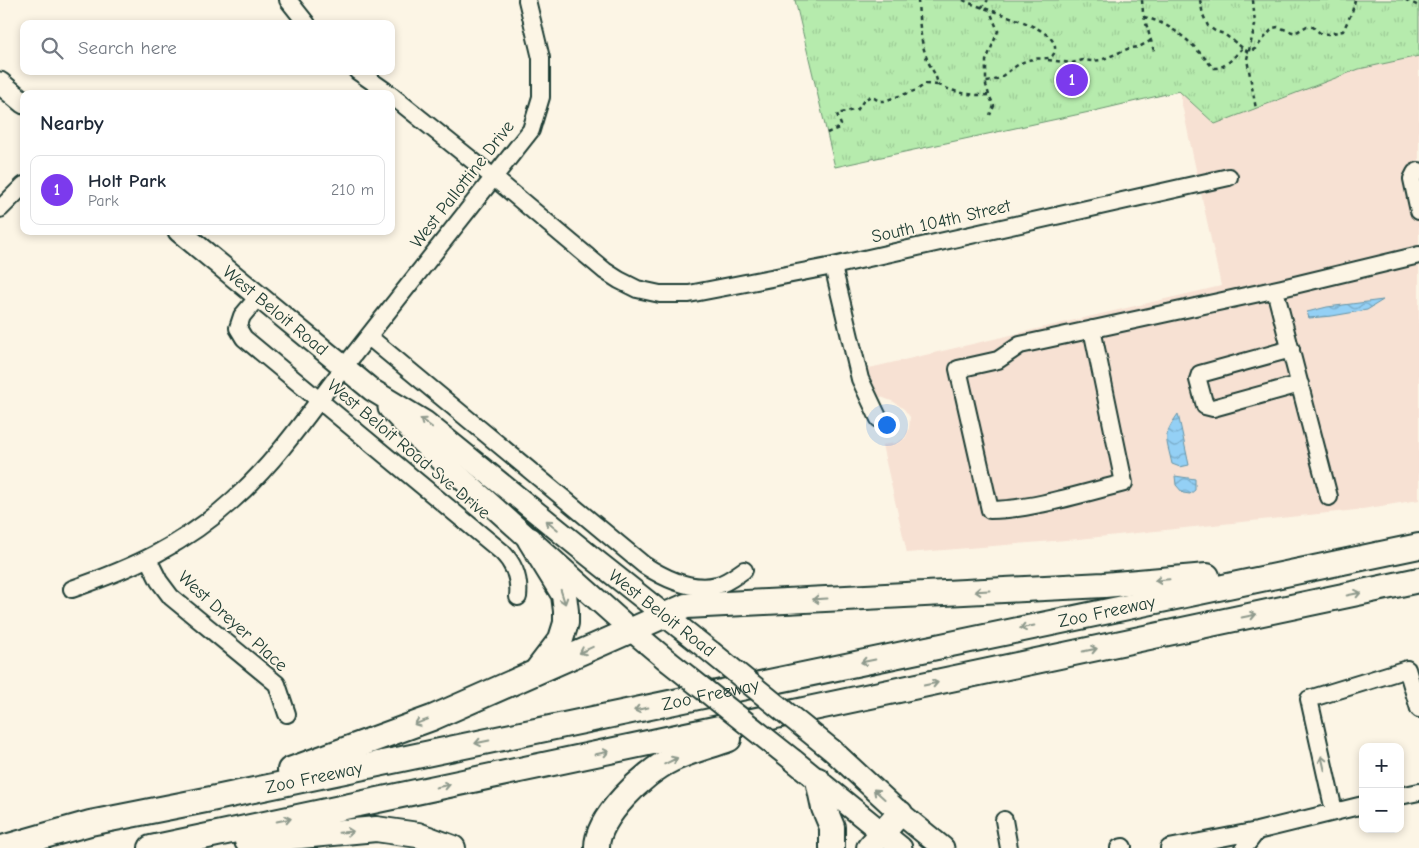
<!DOCTYPE html>
<meta charset="utf-8">
<style>
body{margin:0;font-family:"Comic Neue",sans-serif;background:#f6f6f7;color:#1f2937}
.controls{position:absolute;right:15px;bottom:15px;display:grid;overflow:hidden;border-radius:10px;box-shadow:0 2px 8px #0003}
.controls button{width:45px;height:45px;display:grid;place-items:center;padding:0;border:0;border-bottom:1px solid #e0e1e3;background:#fff;color:#1f2937;font:25px sans-serif}
.you{position:absolute;left:886px;top:424px;width:18px;height:18px;margin:-12px;border:4px solid #fff;border-radius:50%;background:#1a73e8;box-shadow:0 0 0 8px #1a73e833}
.badge{display:grid;place-items:center;width:32px;height:32px;border-radius:50%;background:#7c3aed;color:#fff;font-size:16px;font-weight:700}
.pin{position:absolute;translate:-50% -50%;border:2px solid #fff;box-shadow:0 1px 5px #0006}
.list{margin:0;padding:0;list-style:none}
h2{display:flex;justify-content:space-between;align-items:center;height:65px;margin:0;padding:0 20px;font-size:21px}
h2 small{font-size:16px;font-weight:400;color:#747a83}
.list li{display:grid;grid-template-columns:32px 1fr auto;gap:15px;align-items:center;box-sizing:border-box;height:70px;margin:0 10px 10px;padding:0 10px;border:1px solid #e0e1e3;border-radius:10px}
.list b{display:block;font-size:19px;white-space:nowrap}
.list p{margin:0;font-size:16px;white-space:nowrap;color:#747a83}
.list em{font-size:16px;font-style:normal;color:#747a83}
.icon{flex:none;width:28px;height:28px;fill:none;stroke:currentColor;stroke-width:2;stroke-linecap:round;stroke-linejoin:round}
.map{position:relative;flex:none;width:1419px;height:848px;overflow:hidden}
.search{position:absolute;background:#fff;box-shadow:0 2px 8px #0003;left:20px;top:20px;width:375px;height:55px;display:flex;align-items:center;gap:12px;box-sizing:border-box;padding:0 18px;border-radius:10px;color:#747a83;font-size:19px}
.panel{position:absolute;background:#fff;box-shadow:0 2px 8px #0003;left:20px;top:90px;width:375px;height:145px;border-radius:10px}
.map>svg:first-child{display:block}
.built{fill:#f7e1d3}
.park{fill:url(#park-tufts);stroke:#6a9470}
.water{fill:url(#water-waves);stroke:#6595a8}
.lines{fill:none;stroke-linecap:round;stroke-linejoin:round}
.minor-casing{stroke:#1f3d34;stroke-width:20}
.major-casing{stroke:#1f3d34;stroke-width:25}
.highway-casing{stroke:#1f3d34;stroke-width:28}
.path{stroke:#1f3d34;stroke-width:2.5;stroke-dasharray:4 4;stroke-linecap:butt}
.minor{stroke:#fcf5e5;stroke-width:16}
.major{stroke:#fcf5e5;stroke-width:21}
.highway{stroke:#fcf5e5;stroke-width:24}
.major-bridge-casing{stroke:#1f3d34;stroke-width:25;stroke-linecap:butt}
.major-bridge{stroke:#fcf5e5;stroke-width:21}
.oneway{stroke:#8e998c}
.labels{text-anchor:middle;stroke-width:4;stroke-linejoin:round;paint-order:stroke}
.street-label{font-size:18px;fill:#1f3d34;stroke:#fcf5e5}
</style>
<div class="map">
<svg width="1419" height="848" viewBox="0 0 1419 848">
<defs>
<pattern id="park-tufts" width="24" height="20" patternUnits="userSpaceOnUse" patternTransform="scale(1.25)"><rect width="24" height="20" fill="#b6ebad"/><path d="M3 7l-1-3M5 7V3M7 7l1-3M15 17l-1-3M17 17v-4M19 17l1-3" fill="none" stroke="#9cca95"/></pattern>
<pattern id="water-waves" width="16" height="10" patternUnits="userSpaceOnUse" patternTransform="scale(1.25)"><rect width="16" height="10" fill="#94d0f5"/><path d="M0 5q4-4 8 0t8 0" fill="none" stroke="#78aac7"/></pattern>
</defs>
<rect width="100%" height="100%" fill="#fcf5e5"/>
<filter id="ink" filterUnits="userSpaceOnUse"><feTurbulence type="fractalNoise" baseFrequency=".02" numOctaves="2"/><feDisplacementMap in="SourceGraphic" scale="10" xChannelSelector="R" yChannelSelector="G"/><feConvolveMatrix kernelMatrix="1 2 1 2 8 2 1 2 1" color-interpolation-filters="sRGB"/></filter>
<g filter="url(#ink)">
<!-- built -->
<path class="built" d="M1419,56V500L1356,510L1079,539L907,553L882,445L896,443L905,438L909,428L910,417L904,409L894,402L876,395L870,388L865,369L1221,286L1179,91L1215,124L1359,69Z"/>
<!-- park -->
<path class="park" d="M795,0H1419V56L1359,69L1215,124L1179,91L1094,111L835,167Z"/>
<!-- water -->
<path class="water" d="M1383,300L1367,310L1332,316L1309,318L1307,312L1327,307Z
M1178,414L1189,465L1180,467L1172,464C1166,437 1162,437 1178,414Z
M1175,476L1195,479V490L1190,494L1183,493L1176,485Z"/>
<g class="lines">
<!-- minor casing -->
<g class="minor-casing">
<path id="minor" d="M288,0L307,24
M357,71L390,94
M391,95L493,177L605,271L619,280L637,289L660,294H689L833,266L1229,177
M1419,171L1415,173L1412,179L1419,211
M0,209L24,185
M833,266L860,379L879,419
M1275,290L1329,497
M258,297L242,316L238,328L244,338L502,552C515,565 520,579 518,597
M1092,329L1124,483C1084,493 1031,510 990,510L958,369L998,360L1020,345L1264,292L1282,288L1419,255
M369,337L644,565C664,578 691,592 717,585C727,583 735,576 744,570
M1291,349L1200,374L1198,380L1205,406L1213,408L1300,384
M148,559L159,581L171,597L277,684L287,714
M72,589C133,568 185,544 233,500C275,463 310,412 344,367C406,288 468,209 531,130L541,97V58L527,0
M1400,796L1419,792
M1334,811L1309,699L1407,669L1419,709
M1004,820L1009,848
M1119,848L1123,847
M1169,848L1257,831L1363,805
M1244,848L1257,831"/>
</g>
<!-- major casing -->
<g class="major-casing">
<g id="major">
<path d="M0,83L24,103"/>
<path id="s1" d="M179,231L372,390L425,422L590,556L711,652"/>
<path d="M389,408L422,443L631,630L668,661"/>
<path d="M833,751L900,813L943,848"/>
<path d="M793,760L901,848"/>
</g>
</g>
<!-- highway casing -->
<g class="highway-casing">
<g id="highway">
<path d="M530,540L564,595L566,611V623L561,639L538,669"/>
<path d="M290,770L432,718L686,606L1104,585L1207,576"/>
<path d="M818,780L824,808L832,827V848"/>
<path d="M247,841L376,829L418,835L453,848"/>
<path id="s2" d="M2,848L90,823L211,799L1419,546"/>
<path d="M151,848L1419,580"/>
<path d="M597,848C596,818 645,772 671,760C689,751 710,746 729,739"/>
<path d="M869,848L900,813"/>
</g>
</g>
<!-- path -->
<path class="path" d="M918,0C919,20 920,40 927,59C931,69 936,73 938,85C955,92 969,96 989,95L994,106L990,115
M963,0C981,10 1057,25 1055,49C1054,62 1042,57 1034,59C1014,61 1004,81 986,82
M1142,0L1143,13L1154,51
M1200,0L1203,15L1208,26L1215,31L1224,34L1248,52L1255,49L1273,28L1278,27L1295,33L1307,26L1313,27L1320,33L1328,34L1343,31L1352,12L1355,0
M1253,0L1255,25L1247,59L1256,109
M1406,0L1419,6
M981,8L988,0
M1144,17C1173,24 1195,45 1213,68C1226,69 1233,57 1242,49
M1048,60L1072,63L1083,60L1092,61L1101,60L1130,48L1139,47L1152,40
M989,95L986,85V61L998,31L990,11
M827,133L839,128L841,125L837,114L858,109L864,100L871,96L879,101H884L917,90L925,84L938,85"/>
<!-- minor -->
<use href="#minor" class="minor"/>
<!-- major -->
<use href="#major" class="major"/>
<!-- highway -->
<use href="#highway" class="highway"/>
<!-- major-bridge casing -->
<g class="major-bridge-casing">
<path id="major-bridge" d="M711,652L833,751
M668,661L793,760"/>
</g>
<!-- major-bridge -->
<use href="#major-bridge" class="major-bridge"/>
</g>
<!-- one-way arrows -->
<defs><path id="oneway-shaft" d="M-6 0H5M1.5-3L5.5 0L1.5 3" fill="none" stroke-width="1.6" stroke-linecap="round" stroke-linejoin="round" transform="scale(1.25)"/></defs>
<g class="oneway">
<use href="#oneway-shaft" transform="translate(426 423) rotate(-144)"/>
<use href="#oneway-shaft" transform="translate(552 525) rotate(-141)"/>
<use href="#oneway-shaft" transform="translate(1162 580) rotate(175)"/>
<use href="#oneway-shaft" transform="translate(982 591) rotate(177)"/>
<use href="#oneway-shaft" transform="translate(1354 594) rotate(-12)"/>
<use href="#oneway-shaft" transform="translate(563 597) rotate(72)"/>
<use href="#oneway-shaft" transform="translate(820 599) rotate(177)"/>
<use href="#oneway-shaft" transform="translate(1249 616) rotate(-12)"/>
<use href="#oneway-shaft" transform="translate(1027 627) rotate(168)"/>
<use href="#oneway-shaft" transform="translate(586 650) rotate(155)"/>
<use href="#oneway-shaft" transform="translate(1090 650) rotate(-12)"/>
<use href="#oneway-shaft" transform="translate(868 661) rotate(168)"/>
<use href="#oneway-shaft" transform="translate(931 684) rotate(-12)"/>
<use href="#oneway-shaft" transform="translate(641 709) rotate(168)"/>
<use href="#oneway-shaft" transform="translate(421 722) rotate(160)"/>
<use href="#oneway-shaft" transform="translate(482 742) rotate(168)"/>
<use href="#oneway-shaft" transform="translate(602 753) rotate(-12)"/>
<use href="#oneway-shaft" transform="translate(671 761) rotate(-26)"/>
<use href="#oneway-shaft" transform="translate(1323 763) rotate(-103)"/>
<use href="#oneway-shaft" transform="translate(443 786) rotate(-12)"/>
<use href="#oneway-shaft" transform="translate(879 794) rotate(-138)"/>
<use href="#oneway-shaft" transform="translate(284 820) rotate(-12)"/>
<use href="#oneway-shaft" transform="translate(346 832) rotate(-5)"/>
</g>
</g>
<g class="labels">
<!-- street labels -->
<g class="street-label">
<text transform="translate(462 184) rotate(-52)" y="6">West Pallottine Drive</text>
<text transform="translate(941 221) rotate(-13)" y="6">South 104th Street</text>
<text dy="6" stroke="none"><textPath href="#s1" startOffset="125">West Beloit Road</textPath></text>
<text transform="translate(409 449) rotate(40)" y="6">West Beloit Road Svc Drive</text>
<text dy="6" stroke="none"><textPath href="#s2" startOffset="1130">Zoo Freeway</textPath></text>
<text transform="translate(662 613) rotate(38)" y="6">West Beloit Road</text>
<text transform="translate(233 621) rotate(42)" y="6">West Dreyer Place</text>
<text dy="6" stroke="none"><textPath href="#s2" startOffset="725">Zoo Freeway</textPath></text>
<text dy="6" stroke="none"><textPath href="#s2" startOffset="320">Zoo Freeway</textPath></text>
</g>
</g>
</svg>
<div class="controls">
<button>+</button>
<button>−</button>
</div>
<div class="you"></div>
<div class="pin badge" style="left:1072px;top:80px">1</div>
<div class="search"><svg class="icon" aria-label="search" viewBox="0 0 24 24"><circle cx="10" cy="10" r="6"/><path d="M15 15l6 6"/></svg>Search here</div>
<section class="panel">
<h2>Nearby<small></small></h2>
<ul class="list">
<li><span class="badge">1</span><div><b>Holt Park</b><p>Park</p></div><em>210 m</em></li>
</ul>
</section>
</div>
